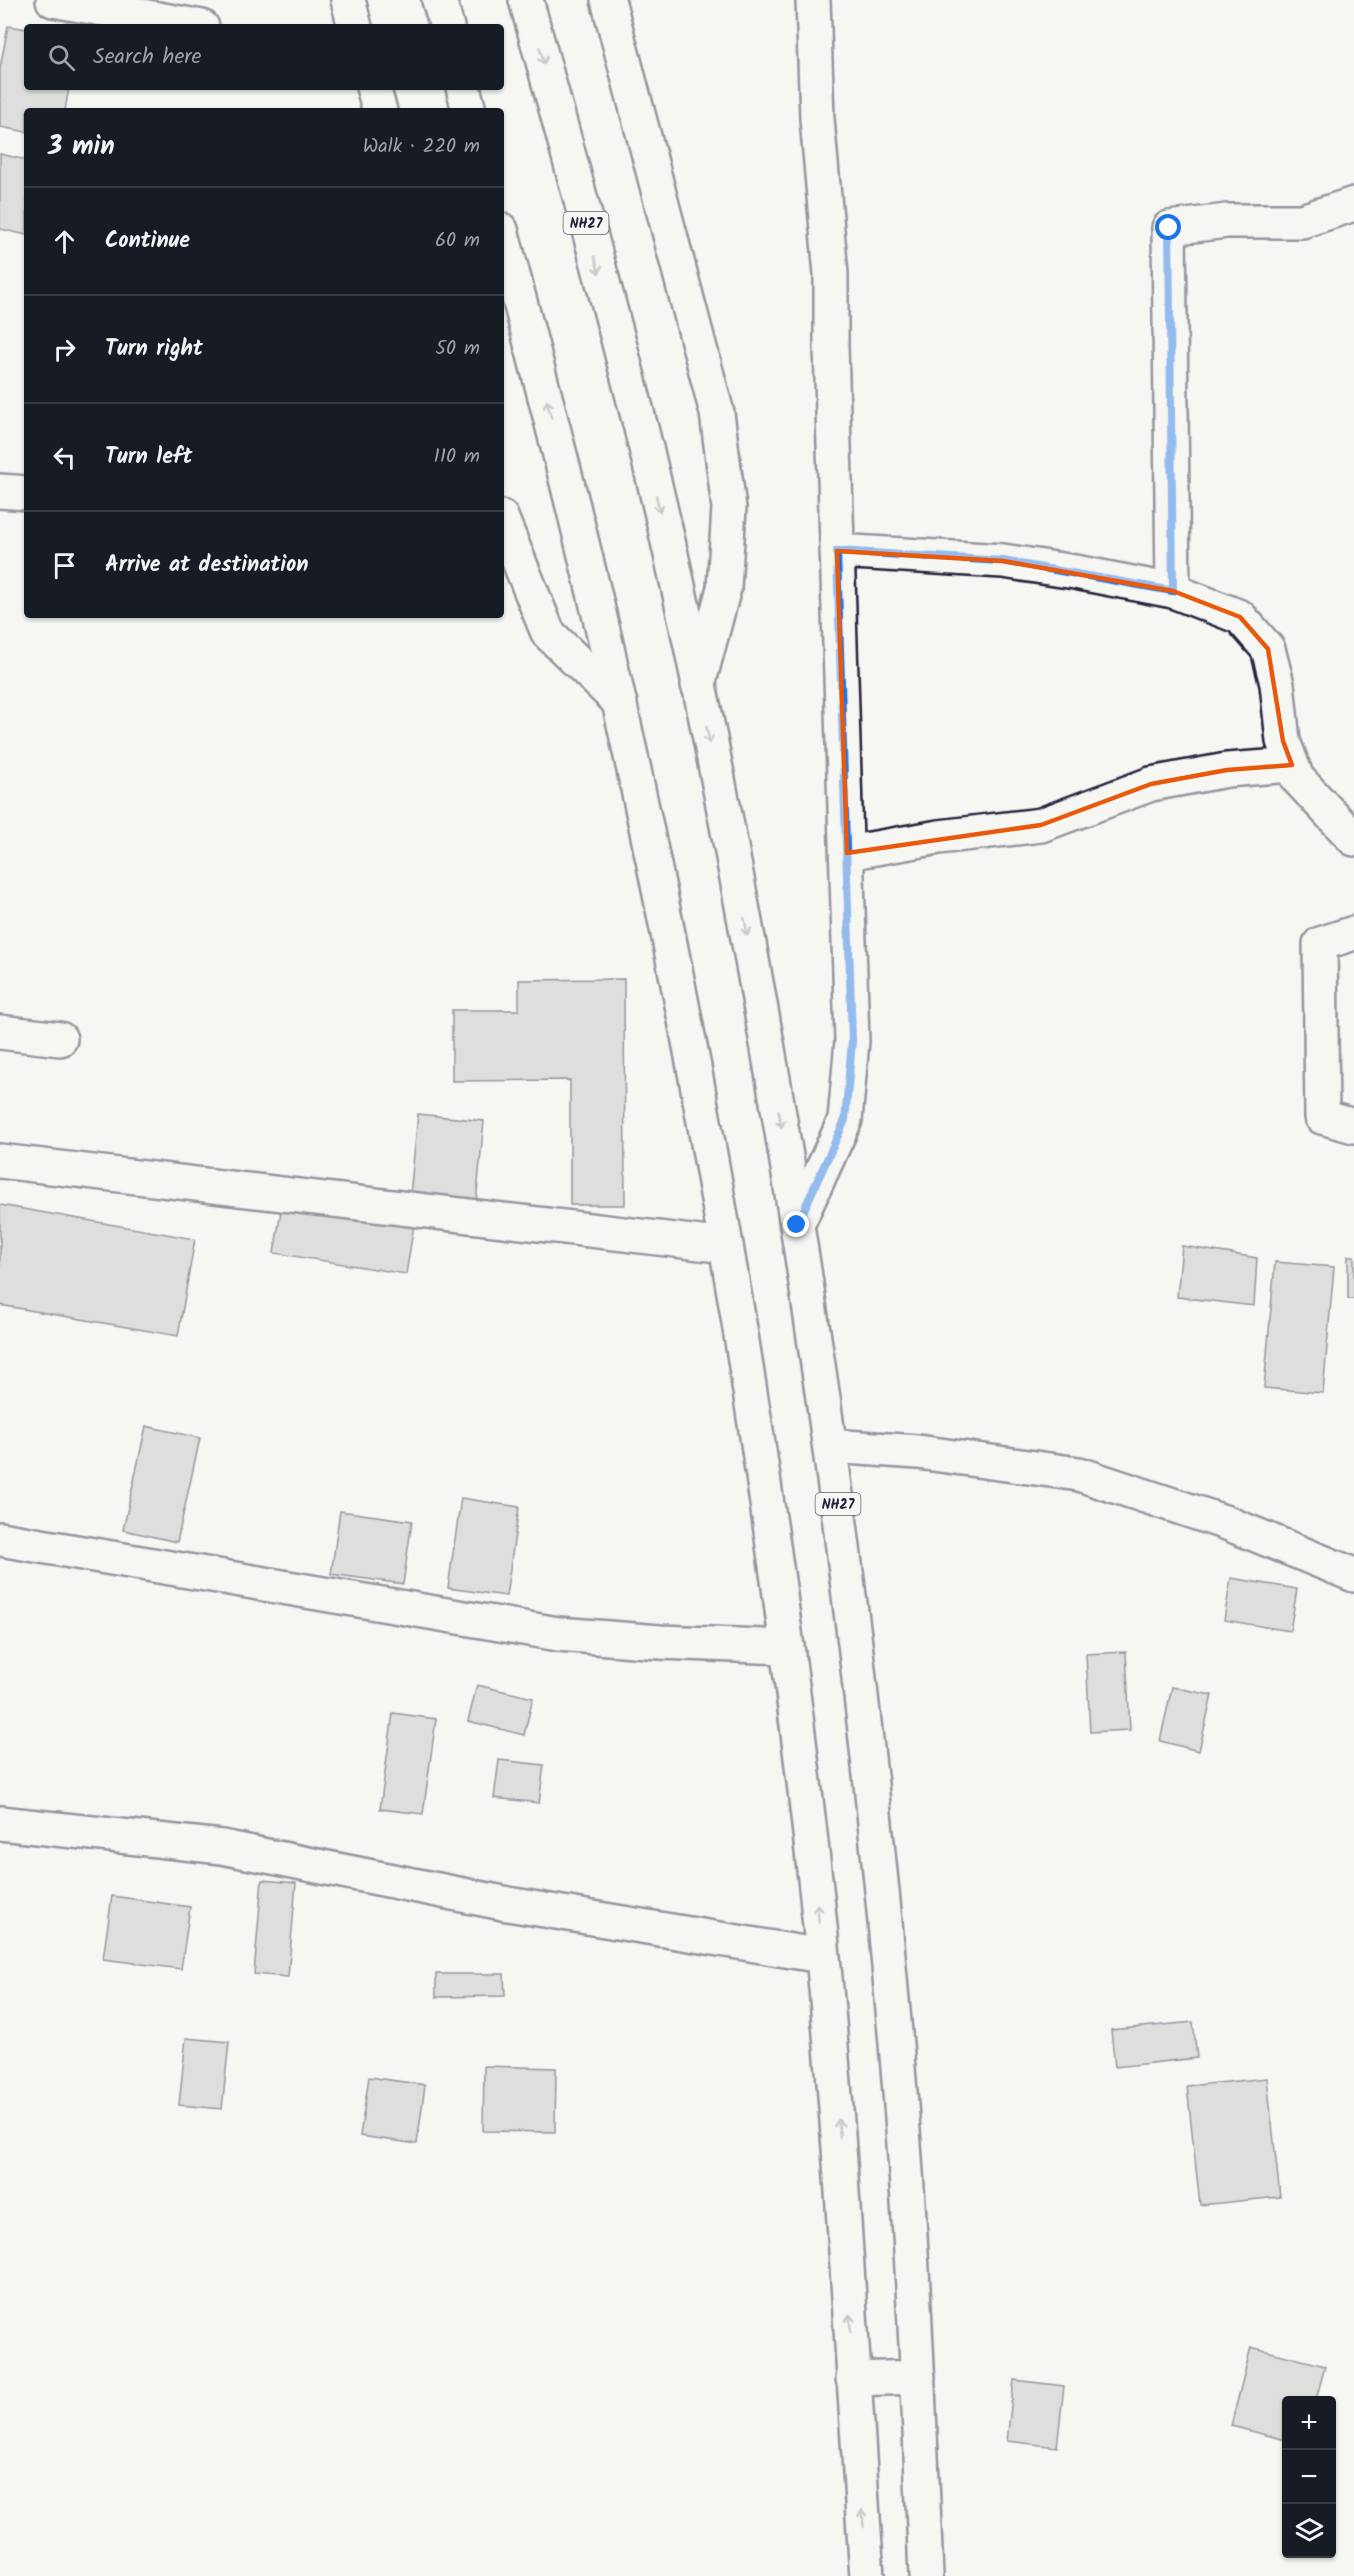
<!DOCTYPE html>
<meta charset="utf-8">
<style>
body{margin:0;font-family:Kalam,sans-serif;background:#20242c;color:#f1f3f6}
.controls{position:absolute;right:18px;bottom:18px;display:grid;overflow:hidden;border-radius:6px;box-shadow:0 2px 4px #0004}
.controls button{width:54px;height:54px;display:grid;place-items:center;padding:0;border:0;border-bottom:2px solid #363941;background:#171b24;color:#f1f3f6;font:30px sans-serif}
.stop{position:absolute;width:18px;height:18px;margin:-14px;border:4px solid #1a73e8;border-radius:50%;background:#fff}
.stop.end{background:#1a73e8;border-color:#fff;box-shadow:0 2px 6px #0008}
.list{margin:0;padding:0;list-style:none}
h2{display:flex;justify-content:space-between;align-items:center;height:78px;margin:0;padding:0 24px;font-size:26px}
h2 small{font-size:20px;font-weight:400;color:#9ea1a6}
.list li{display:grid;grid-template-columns:39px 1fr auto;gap:18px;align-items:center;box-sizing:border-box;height:108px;padding:0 24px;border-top:2px solid #363941}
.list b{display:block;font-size:22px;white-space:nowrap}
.list em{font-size:20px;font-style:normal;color:#9ea1a6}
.icon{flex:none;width:33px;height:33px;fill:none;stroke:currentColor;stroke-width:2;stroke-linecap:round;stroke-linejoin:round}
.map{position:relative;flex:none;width:1354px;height:2576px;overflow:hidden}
.search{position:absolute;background:#171b24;box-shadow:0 2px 4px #0004;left:24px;top:24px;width:480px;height:66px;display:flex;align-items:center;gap:15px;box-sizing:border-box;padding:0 21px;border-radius:6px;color:#9ea1a6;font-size:22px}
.panel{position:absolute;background:#171b24;box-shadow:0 2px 4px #0004;left:24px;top:108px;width:480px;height:510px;border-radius:6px}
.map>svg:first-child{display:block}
.building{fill:#c2c2c4;stroke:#22223b;stroke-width:1.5}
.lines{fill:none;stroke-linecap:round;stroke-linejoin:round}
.street-casing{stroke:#22223b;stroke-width:38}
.secondary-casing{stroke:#22223b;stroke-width:38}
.highway-casing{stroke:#22223b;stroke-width:38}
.street{stroke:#f6f6f2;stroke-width:33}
.secondary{stroke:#f6f6f2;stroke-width:33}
.highway{stroke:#f6f6f2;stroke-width:33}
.oneway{stroke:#9797a0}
.route{stroke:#1a73e8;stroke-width:8}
.marked{fill:none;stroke:#e8590c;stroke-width:4.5;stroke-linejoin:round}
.labels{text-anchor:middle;stroke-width:4.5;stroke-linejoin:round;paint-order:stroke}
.shield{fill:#f6f6f2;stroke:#626272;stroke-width:1.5}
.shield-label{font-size:14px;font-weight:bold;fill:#22223b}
</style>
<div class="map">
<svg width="1354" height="2576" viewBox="0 0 1354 2576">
<rect width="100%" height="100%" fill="#f6f6f2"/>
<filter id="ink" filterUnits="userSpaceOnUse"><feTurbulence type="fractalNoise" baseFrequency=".0167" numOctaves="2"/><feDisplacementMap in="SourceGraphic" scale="12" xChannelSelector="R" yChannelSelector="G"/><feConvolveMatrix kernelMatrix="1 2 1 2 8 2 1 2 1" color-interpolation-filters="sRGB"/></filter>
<g filter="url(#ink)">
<!-- building -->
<path class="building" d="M8,26L27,29V87H69L65,111H27V132L0,127V68Z
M0,154L27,160V235L0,229Z
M624,979L625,1205H570V1080L452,1081V1010H519V980Z
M418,1114L484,1121L476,1203L410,1196Z
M0,1205L195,1239L178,1336L0,1305Z
M282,1205L414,1225L406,1274L274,1253Z
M1182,1246L1257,1258L1254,1306L1177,1297Z
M1348,1256H1354V1299H1348Z
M1275,1262L1334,1267L1323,1393L1264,1388Z
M146,1426L200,1438L177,1542L123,1530Z
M461,1498L519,1507L506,1596L448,1588Z
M340,1511L412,1521L403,1584L331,1574Z
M1231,1578L1297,1589L1290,1631L1224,1620Z
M1126,1652L1130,1730L1090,1732L1086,1654Z
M477,1685L533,1698L524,1735L468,1721Z
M1172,1687L1212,1695L1199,1751L1160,1741Z
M393,1713L436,1719L423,1814L380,1809Z
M499,1760L544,1765L539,1803L494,1798Z
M262,1880L296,1883L288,1977L254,1974Z
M112,1896L190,1907L181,1969L103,1959Z
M436,1974H504L505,1996L436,1997Z
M1193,2022L1197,2058L1115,2067L1111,2030Z
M186,2038L229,2042L222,2109L179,2105Z
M484,2066L556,2068L555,2132L483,2131Z
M369,2077L425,2085L417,2144L360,2136Z
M1267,2078L1280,2197L1200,2205L1187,2086Z
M1251,2347L1325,2366L1316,2400H1286V2440L1231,2426Z
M1014,2380L1064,2386L1057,2447L1007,2441Z"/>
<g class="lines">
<!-- street casing -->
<g class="street-casing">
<path id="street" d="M53,0L202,27
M0,491L27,493
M837,551L1003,561L1075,572L1173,591L1240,617L1268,649L1277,684L1283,741L1297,778L1354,839
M1173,591L1169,228L1227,221H1302L1354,204
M847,853L939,837L1041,825L1151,784L1227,770L1292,765
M1354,933L1320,944L1322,1117L1354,1126
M0,1032L60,1039
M0,1161L726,1246
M797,1225L845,1120L852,1041L831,346V274L817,119L813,0
M831,1446L918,1452L1079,1474L1227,1523L1354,1575
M0,1539L558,1634L660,1642L787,1647
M0,1823L222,1847L508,1904L822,1956"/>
</g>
<!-- secondary casing -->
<g class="secondary-casing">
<path id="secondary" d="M348,0L355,27
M608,0L717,413L729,508L724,588L698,685
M373,87L380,111
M501,517L548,633L620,703"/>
</g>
<!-- highway casing -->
<g class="highway-casing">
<path id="highway" d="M439,0L447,27
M526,0C567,148 608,296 645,444C694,643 732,847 768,1049C830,1407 875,1768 903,2130C914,2278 920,2427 926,2576
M463,87L469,111
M501,230C543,388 585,546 620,706C707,1099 774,1496 817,1897C841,2122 851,2349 867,2576
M853,2379L918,2377"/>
</g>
<!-- street -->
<use href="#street" class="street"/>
<!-- secondary -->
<use href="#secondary" class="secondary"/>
<!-- highway -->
<use href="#highway" class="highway"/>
</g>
<!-- one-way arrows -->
<defs><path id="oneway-shaft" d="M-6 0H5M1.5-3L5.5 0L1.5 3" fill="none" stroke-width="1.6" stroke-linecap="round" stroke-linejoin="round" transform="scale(1.5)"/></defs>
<g class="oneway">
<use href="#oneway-shaft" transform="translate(542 56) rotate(75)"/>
<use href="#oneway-shaft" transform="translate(597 265) rotate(75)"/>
<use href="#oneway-shaft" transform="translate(549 409) rotate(-105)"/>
<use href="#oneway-shaft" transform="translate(658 504) rotate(78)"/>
<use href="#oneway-shaft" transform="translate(708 735) rotate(79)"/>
<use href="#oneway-shaft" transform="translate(746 927) rotate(80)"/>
<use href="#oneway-shaft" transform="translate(780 1119) rotate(80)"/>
<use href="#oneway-shaft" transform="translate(818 1913) rotate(-95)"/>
<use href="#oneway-shaft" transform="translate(839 2128) rotate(-95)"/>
<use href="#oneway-shaft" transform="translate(850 2323) rotate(-93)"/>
<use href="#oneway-shaft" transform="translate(863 2518) rotate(-94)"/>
</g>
</g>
<g class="lines" filter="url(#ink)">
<!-- route -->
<path class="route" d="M797,1225L845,1120L852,1041L837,551L1003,561L1173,591L1169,228"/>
</g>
<!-- marked area -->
<path d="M0 0H1354V2576H0ZM837,551L1003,561L1173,591L1240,617L1268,649L1283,741L1292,765L1227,770L1151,784L1041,825L847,853Z" fill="#f6f6f2" fill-opacity=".55" fill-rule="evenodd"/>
<path class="marked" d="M837,551L1003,561L1173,591L1240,617L1268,649L1283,741L1292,765L1227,770L1151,784L1041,825L847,853Z"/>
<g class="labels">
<!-- shield labels -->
<g class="shield">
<rect x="563.5" y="212" width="45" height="22" rx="4.5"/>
<rect x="815.5" y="1493" width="45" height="22" rx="4.5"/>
</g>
<g class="shield-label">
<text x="586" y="228">NH27</text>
<text x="838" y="1509">NH27</text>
</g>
</g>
</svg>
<div class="controls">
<button>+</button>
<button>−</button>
<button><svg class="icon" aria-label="layers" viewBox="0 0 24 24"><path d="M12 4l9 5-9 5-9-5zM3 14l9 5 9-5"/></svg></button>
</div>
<div class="stop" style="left:1169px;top:228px"></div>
<div class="stop end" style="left:797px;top:1225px"></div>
<div class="search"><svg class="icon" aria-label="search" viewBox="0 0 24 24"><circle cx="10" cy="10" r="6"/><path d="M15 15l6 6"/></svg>Search here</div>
<section class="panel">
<h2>3 min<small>Walk · 220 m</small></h2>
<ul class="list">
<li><svg class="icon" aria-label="ahead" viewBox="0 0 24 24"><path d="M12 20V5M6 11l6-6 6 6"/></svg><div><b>Continue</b></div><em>60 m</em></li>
<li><svg class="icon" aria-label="right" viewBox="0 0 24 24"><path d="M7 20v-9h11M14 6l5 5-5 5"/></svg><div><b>Turn right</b></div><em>50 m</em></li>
<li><svg class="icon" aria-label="left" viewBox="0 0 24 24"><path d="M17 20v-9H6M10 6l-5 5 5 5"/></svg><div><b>Turn left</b></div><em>110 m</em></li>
<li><svg class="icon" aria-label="arrive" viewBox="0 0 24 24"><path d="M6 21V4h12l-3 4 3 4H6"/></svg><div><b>Arrive at destination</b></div></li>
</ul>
</section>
</div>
